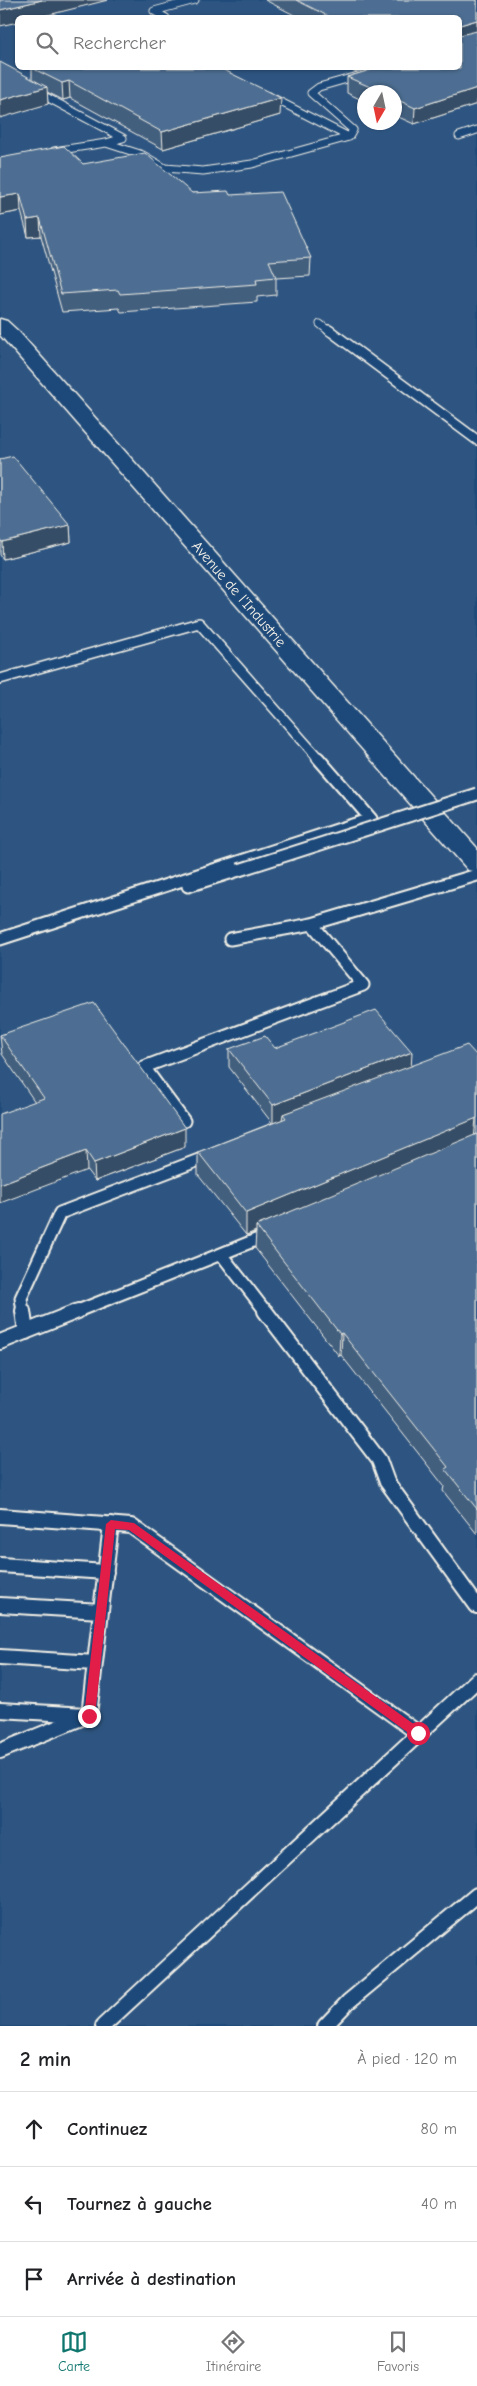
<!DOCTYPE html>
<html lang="fr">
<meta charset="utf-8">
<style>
body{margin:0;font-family:"Comic Neue",sans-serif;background:#f6f6f6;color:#202124}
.compass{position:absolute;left:357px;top:85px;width:45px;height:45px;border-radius:50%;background:#fff;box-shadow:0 1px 4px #0004;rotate:189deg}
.stop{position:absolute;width:15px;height:15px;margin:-11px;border:4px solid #e11d48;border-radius:50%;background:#fff}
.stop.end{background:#e11d48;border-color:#fff;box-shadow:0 1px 5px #0008}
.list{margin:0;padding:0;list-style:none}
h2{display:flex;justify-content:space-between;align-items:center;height:65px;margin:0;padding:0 20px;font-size:21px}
h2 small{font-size:16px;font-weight:400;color:#757577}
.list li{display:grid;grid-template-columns:32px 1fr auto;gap:15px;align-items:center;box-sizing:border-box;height:75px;padding:0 20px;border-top:1px solid #e0e0e0}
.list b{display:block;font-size:19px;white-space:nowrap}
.list em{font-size:16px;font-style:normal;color:#757577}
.icon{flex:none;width:28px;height:28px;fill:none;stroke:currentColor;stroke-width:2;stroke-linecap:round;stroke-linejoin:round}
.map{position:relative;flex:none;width:477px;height:2026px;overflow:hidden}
.search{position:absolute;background:#fff;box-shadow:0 1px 4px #0004;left:15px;right:15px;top:15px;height:55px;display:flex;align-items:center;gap:12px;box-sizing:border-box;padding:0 18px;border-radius:8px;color:#757577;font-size:19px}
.sheet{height:290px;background:#fff}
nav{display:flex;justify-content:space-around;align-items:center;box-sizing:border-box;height:70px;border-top:1px solid #e0e0e0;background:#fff;font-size:14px;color:#757577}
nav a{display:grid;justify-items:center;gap:2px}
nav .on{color:#0f766e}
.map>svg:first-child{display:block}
.built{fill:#2d5581;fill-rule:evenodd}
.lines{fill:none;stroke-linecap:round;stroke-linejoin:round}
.lane-far3-casing{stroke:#f4f1e8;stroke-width:9}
.lane-far2-casing{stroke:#f4f1e8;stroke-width:12}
.lane-far1-casing{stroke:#f4f1e8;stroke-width:15}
.lane-casing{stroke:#f4f1e8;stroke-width:18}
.secondary-casing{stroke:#f4f1e8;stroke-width:3}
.lane-far3{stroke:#1f4a7a;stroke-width:7}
.lane-far2{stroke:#1f4a7a;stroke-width:9}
.lane-far1{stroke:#1f4a7a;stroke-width:11}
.lane{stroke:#1f4a7a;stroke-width:14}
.secondary{fill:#1f4a7a;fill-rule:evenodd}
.lane-bridge-casing{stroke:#f4f1e8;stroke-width:15;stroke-linecap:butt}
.lane-bridge{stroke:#1f4a7a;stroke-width:11}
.wall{fill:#425f7e;stroke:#f4f1e8}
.shaded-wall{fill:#364d66;stroke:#f4f1e8}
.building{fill:#4d6e92;stroke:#f4f1e8}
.route{fill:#e11d48}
.labels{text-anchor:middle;stroke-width:4.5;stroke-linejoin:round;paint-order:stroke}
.street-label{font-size:15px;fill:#f4f1e8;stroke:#1f4a7a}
</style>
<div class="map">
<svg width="477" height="2026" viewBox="0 0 477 2026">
<rect width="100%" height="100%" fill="#1f4a7a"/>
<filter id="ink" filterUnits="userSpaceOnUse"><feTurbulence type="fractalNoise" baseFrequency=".02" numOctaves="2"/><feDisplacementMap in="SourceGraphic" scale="10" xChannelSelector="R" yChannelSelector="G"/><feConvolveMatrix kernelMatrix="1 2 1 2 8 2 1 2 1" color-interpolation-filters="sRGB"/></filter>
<g filter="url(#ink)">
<!-- built -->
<path class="built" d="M0,0H477V2026H0ZM18,18H460V68H18ZM364,92H394V122H364Z"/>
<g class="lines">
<!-- lane-far3 casing -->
<g class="lane-far3-casing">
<path id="lane-far3" d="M166,18L154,11L195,0
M35,91L123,138L106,143
M269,96L349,137
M459,136L477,130
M54,151L106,143L143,155L165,168L203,171L252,164L349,137L353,130L311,93L319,87L386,68
M320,324L330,332"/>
</g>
<!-- lane-far2 casing -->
<g class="lane-far2-casing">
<path id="lane-far2" d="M329,330L477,440
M0,679L199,623L319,759"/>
</g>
<!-- lane-far1 casing -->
<g class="lane-far1-casing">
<path id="lane-far1" d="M188,886L239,870
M0,939L371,819L318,758
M230,939L312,924L477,875
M184,1121L144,1067L363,985L312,924
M221,1254L268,1235
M23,1312L21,1298L60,1213L212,1155
M75,1312L221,1254L266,1312"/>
</g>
<!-- lane casing -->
<g class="lane-casing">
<path id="lane" d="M23,1311L26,1332
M265,1311L379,1460L387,1482L477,1606
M0,1342L78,1311
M0,1516L131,1526L418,1733
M0,1565L106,1572
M0,1605L101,1611
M0,1657L95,1663
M0,1710L86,1715
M0,1751L89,1715L111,1524
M103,2026L477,1680
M325,2026L348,2002L477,1895"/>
</g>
<!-- secondary casing -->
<g class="secondary-casing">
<path id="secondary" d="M0,319L7,321L19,332L477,848V872L468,870L0,335Z"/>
</g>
<!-- lane-far3 -->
<use href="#lane-far3" class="lane-far3"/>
<!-- lane-far2 -->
<use href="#lane-far2" class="lane-far2"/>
<!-- lane-far1 -->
<use href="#lane-far1" class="lane-far1"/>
<!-- lane -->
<use href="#lane" class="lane"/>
<!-- secondary -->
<use href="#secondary" class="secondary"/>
<!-- lane-bridge casing -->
<g class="lane-bridge-casing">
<path id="lane-bridge" d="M239,870L477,794"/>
</g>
<!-- lane-bridge -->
<use href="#lane-bridge" class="lane-bridge"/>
</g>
<!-- wall -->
<path class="wall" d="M265,0H477V104L414,124L394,115V92H364V101L347,93V77L377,68H460V18H300Z
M32,68H220L280,115L163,149L70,98L63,100L47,92L48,104L32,79Z
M0,158L83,164L192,193L230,195L311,258L310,276L276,278V295L257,297V302L121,312L119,308L62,312L41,236L28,237L21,211L0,215Z
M0,459L70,525L71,542L3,559L0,555Z
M0,1035L185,1147L95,1181L35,1102L2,1054Z
M275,1048L411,1066L477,1056V1534L443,1491L444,1486L341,1355L339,1356L255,1248L256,1231L246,1235L198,1175V1152L272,1123L229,1067V1049Z"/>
<!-- shaded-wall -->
<path class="shaded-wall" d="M42,0H108L36,18H18V22L0,26V10Z
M477,20V36L460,41V25Z
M69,81L70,98L63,100L62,83Z
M47,87L48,104L0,118V100Z
M477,88V104L414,124L415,108Z
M281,98L280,115L163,149L162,132Z
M20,194L21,211L0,215V197Z
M40,218L41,236L28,237L27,220Z
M70,525L71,542L3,559L2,542Z
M412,1052L411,1070L283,1114L282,1120L273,1123V1105Z
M476,1118L474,1140L256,1226V1231L246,1235V1213Z
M185,1128V1147L95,1181L94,1163Z
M86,1151L87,1170L0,1203V1184Z
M342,1333L341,1355L339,1356L340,1334Z"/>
<!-- building -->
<path class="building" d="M0,0H42L0,10Z
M296,0H477V20L460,25V18H332Z
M477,31V88L415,108L394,98V92H382L347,77L377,68H460V35Z
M0,62L47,87L0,100Z
M32,68H220L281,98L162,132L69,81L62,83Z
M64,146L83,164L145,153L192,193L228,191L230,195L281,192L311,258L269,261L276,277L256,279L257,284L120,294L118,290L61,294L40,218L27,220L20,194L0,197V158Z
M13,456L70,525L2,542L0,540V459Z
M94,1003L185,1128L94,1163L86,1151L0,1184V1114L44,1098L0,1035Z
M376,1010L412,1052L273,1105L229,1049L265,1036L275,1048Z
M467,1045L477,1056V1118L246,1213L198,1152L286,1118L283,1114Z
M477,1134V1509L445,1469L448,1467L342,1333L340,1334L256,1226Z"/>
</g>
<!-- route -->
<path class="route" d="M111,1520L134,1523L422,1730V1737H414L129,1530L115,1529L95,1716L93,1719H85L84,1716L106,1524Z"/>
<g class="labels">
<!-- street labels -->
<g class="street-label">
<text transform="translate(239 594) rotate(49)" y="5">Avenue de l'Industrie</text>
</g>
</g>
</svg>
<svg class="compass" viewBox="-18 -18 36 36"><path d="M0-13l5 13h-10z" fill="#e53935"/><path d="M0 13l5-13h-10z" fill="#757577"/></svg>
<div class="stop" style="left:418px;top:1733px"></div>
<div class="stop end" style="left:89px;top:1716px"></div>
<div class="search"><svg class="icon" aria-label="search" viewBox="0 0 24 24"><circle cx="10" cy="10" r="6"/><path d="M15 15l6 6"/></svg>Rechercher</div>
</div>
<section class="sheet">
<h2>2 min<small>À pied · 120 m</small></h2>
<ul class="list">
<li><svg class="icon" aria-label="ahead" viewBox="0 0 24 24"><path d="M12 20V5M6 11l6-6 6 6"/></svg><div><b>Continuez</b></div><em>80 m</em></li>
<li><svg class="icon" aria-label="left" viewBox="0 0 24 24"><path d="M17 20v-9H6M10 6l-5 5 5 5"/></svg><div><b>Tournez à gauche</b></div><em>40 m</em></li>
<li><svg class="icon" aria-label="arrive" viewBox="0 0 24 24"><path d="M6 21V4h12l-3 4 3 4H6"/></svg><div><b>Arrivée à destination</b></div></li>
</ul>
</section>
<nav>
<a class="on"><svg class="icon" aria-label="map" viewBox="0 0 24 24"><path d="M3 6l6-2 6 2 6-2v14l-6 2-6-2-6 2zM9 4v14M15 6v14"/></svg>Carte</a>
<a><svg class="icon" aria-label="directions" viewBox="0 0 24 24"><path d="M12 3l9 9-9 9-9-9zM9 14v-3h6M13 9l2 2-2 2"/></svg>Itinéraire</a>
<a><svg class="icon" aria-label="saved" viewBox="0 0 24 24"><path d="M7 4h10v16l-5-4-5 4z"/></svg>Favoris</a>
</nav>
